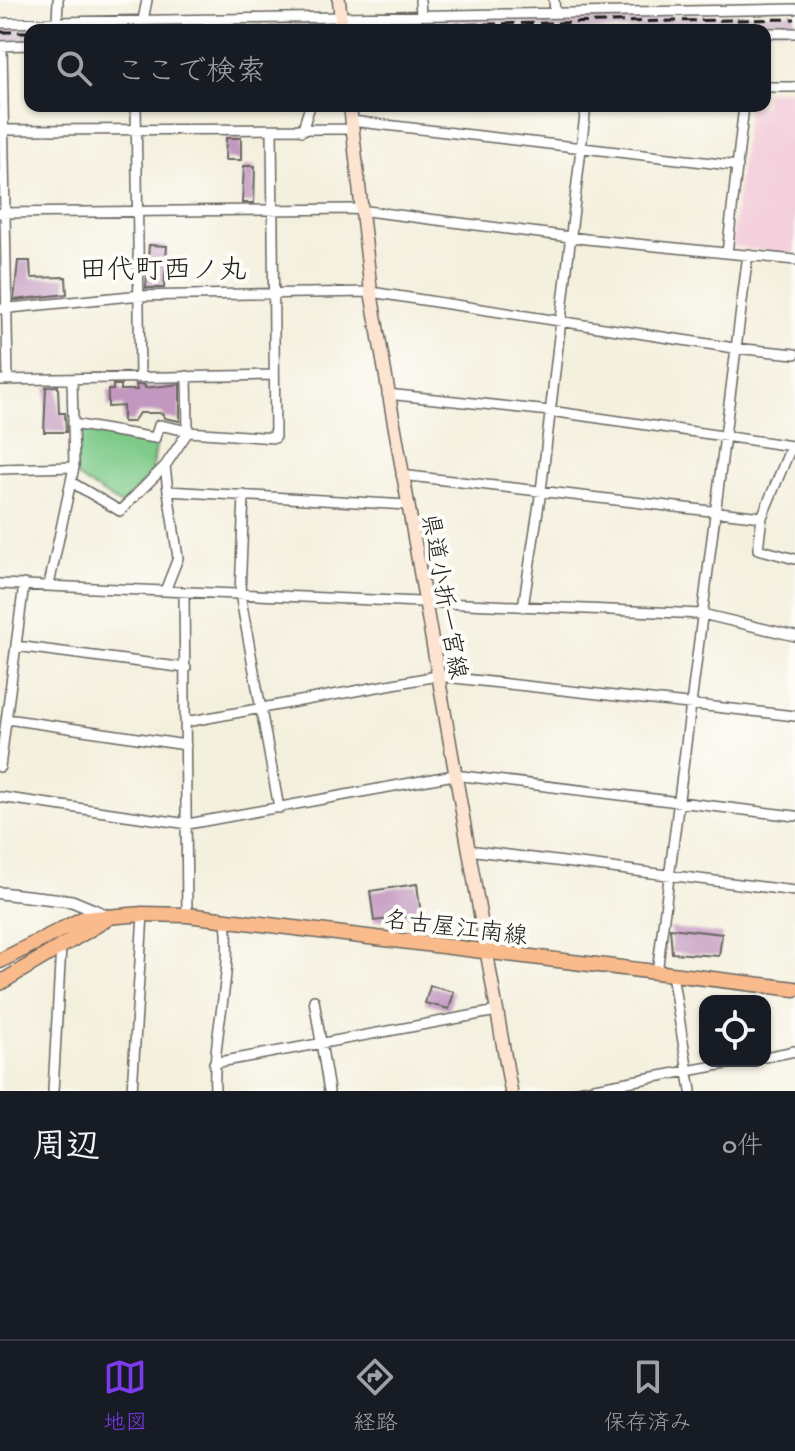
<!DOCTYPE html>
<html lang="ja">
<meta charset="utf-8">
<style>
body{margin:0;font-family:"Gochi Hand","Klee One",sans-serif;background:#242831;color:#f1f3f6}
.controls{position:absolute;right:24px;bottom:24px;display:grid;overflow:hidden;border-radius:16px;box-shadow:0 2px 6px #0004}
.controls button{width:72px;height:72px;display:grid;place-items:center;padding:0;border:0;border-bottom:2px solid #363941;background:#171b24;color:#f1f3f6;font:40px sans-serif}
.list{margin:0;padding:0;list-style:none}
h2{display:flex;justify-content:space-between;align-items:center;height:104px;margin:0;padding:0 32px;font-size:34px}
h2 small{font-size:26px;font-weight:400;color:#9ea1a6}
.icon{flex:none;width:44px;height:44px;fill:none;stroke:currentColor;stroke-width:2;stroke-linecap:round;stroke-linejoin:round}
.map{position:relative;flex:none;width:795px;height:1091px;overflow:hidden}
.search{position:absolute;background:#171b24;box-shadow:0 2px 6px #0004;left:24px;right:24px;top:24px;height:88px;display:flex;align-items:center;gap:20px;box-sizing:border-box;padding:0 28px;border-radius:16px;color:#9ea1a6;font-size:30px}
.sheet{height:248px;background:#171b24}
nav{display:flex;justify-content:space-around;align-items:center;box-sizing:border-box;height:112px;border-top:2px solid #363941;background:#171b24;font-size:22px;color:#9ea1a6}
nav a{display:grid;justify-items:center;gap:4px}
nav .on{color:#7c3aed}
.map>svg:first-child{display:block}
.built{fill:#f4cfdc}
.industrial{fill:#d0bdcc}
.green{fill:#7dca89;stroke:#4c7352;stroke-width:2}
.building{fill:#c398c0}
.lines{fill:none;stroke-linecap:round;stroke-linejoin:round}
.minor-casing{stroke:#686660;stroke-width:12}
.tertiary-casing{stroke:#686660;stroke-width:14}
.secondary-casing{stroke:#686660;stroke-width:15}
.primary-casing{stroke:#686660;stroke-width:17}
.minor{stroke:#fff;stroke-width:9}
.tertiary{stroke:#fff;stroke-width:11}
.secondary{stroke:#fde4d1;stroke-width:12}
.primary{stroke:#fabb8c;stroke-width:14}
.rail{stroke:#1c1c1c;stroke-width:3;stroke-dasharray:12 6;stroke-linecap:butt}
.labels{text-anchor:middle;stroke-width:8;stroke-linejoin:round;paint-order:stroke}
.street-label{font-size:24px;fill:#1c1c1c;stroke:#fdfcf7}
.quarter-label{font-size:28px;fill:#1c1c1c;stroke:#fdfcf7}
</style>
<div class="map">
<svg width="795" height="1091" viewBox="0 0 795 1091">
<rect width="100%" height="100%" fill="#fdfcf7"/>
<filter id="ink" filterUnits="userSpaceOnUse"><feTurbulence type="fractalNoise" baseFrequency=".0125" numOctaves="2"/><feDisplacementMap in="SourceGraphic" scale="16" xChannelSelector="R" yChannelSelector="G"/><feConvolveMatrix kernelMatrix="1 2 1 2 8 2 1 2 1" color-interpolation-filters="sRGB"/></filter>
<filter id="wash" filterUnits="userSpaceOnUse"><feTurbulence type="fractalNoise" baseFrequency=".006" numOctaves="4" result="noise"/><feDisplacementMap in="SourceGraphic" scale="32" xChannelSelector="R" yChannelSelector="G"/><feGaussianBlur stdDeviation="1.8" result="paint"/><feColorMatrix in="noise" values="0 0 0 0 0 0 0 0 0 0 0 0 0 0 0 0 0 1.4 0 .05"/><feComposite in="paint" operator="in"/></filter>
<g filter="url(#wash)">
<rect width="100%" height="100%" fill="#f4f0de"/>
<!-- built -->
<path class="built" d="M795,90V254L735,247L732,242L748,106H765V92Z"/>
<!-- industrial -->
<path class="industrial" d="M795,13V30H355L354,20Z
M330,23V30H30V42H0V28Z"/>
<!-- green -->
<path class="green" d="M77,427L157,440L152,473L121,505L77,477Z"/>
<g id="blocks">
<!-- building -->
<path class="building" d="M226,138H241V160H225Z
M244,166H255L254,203H242Z
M149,245L167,246L164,288H146Z
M18,261H30L31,278L66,277L67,294L14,300Z
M180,384V421L164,418L163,414L159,413H139L133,422H123V406L108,407V390H113V385H121V390H137L136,385H145V388Z
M58,386L59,413H65L66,432H44L46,387Z
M417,884L421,915L374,921L370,891Z
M670,928L722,934L719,956L672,953Z
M430,986L454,992L449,1009L425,1003Z"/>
</g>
</g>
<g filter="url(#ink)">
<use href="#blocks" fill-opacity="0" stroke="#686660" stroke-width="2"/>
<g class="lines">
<!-- minor casing -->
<g class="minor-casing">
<path id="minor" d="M420,0L421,15
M554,0L555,13
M143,20L147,0
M57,22L58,0
M0,23L795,9
M765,33H795
M0,46L30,45
M2,46L8,380
M765,87H795
M136,106L140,377
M351,121L738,166
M0,130L352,129
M302,131L310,106
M0,213L351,209L586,239L795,260
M727,253L744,106
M0,309L131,296L371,292L734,348L795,354
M187,376L188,432
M0,380L274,375
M387,394L550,411L792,446
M73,424L155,438L159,425L188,431
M795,446L789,452L762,517L758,549L795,559
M165,466L168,491
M0,469L74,467
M401,475L762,517
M71,482L120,511L165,466L188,432L275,438L272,130
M244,495L240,594L279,808
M0,584L702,614L795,636
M49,585L74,467L72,379
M165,591L178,558L168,491L407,505
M184,592L187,915
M523,607L541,491L586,106
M16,646L186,668
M7,719L186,745
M186,722L437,676L795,716
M0,767L24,584
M0,797L188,824L454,775L795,816
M468,850L795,891
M657,973L748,254
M672,974L691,1091
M314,1000L329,1091
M765,1057L795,1051
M214,1063L497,1011
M53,1091L61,946
M132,1091L143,914
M215,1091C212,1034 233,978 226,921
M578,1091L742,1061"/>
</g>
<!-- tertiary casing -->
<g class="tertiary-casing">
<path id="tertiary" d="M0,893L72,901L108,916"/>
</g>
<!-- secondary casing -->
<g class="secondary-casing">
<path id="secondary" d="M339,0L342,30
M350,106L371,292L511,1091"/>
</g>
<!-- primary casing -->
<g class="primary-casing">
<path id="primary" d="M0,961L82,919L143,914L187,915L795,989
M0,983L107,919"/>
</g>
<!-- minor -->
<use href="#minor" class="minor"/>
<!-- tertiary -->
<use href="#tertiary" class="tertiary"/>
<!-- secondary -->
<use href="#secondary" class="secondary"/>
<!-- primary -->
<use href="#primary" class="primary"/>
<!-- rail -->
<path class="rail" d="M125,30L795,19
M0,32H30"/>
</g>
</g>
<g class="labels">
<!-- street labels -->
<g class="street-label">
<text transform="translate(445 596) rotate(80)" y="8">県道小折一宮線</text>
<text transform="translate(456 927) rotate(7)" y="8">名古屋江南線</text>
</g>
<!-- quarter labels -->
<g class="quarter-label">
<text x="163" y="278">田代町西ノ丸</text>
</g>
</g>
</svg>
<div class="controls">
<button><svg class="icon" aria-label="locate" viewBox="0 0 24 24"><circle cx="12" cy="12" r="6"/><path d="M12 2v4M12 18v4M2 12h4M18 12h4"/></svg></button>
</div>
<div class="search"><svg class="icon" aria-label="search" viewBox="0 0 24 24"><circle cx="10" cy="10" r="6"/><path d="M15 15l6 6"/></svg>ここで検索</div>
</div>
<section class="sheet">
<h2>周辺<small>0件</small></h2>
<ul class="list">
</ul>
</section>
<nav>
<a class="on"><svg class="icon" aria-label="map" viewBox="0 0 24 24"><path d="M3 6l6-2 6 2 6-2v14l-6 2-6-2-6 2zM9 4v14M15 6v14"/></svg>地図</a>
<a><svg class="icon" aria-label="directions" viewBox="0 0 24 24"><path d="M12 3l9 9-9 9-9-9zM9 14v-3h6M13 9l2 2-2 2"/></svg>経路</a>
<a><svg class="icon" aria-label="saved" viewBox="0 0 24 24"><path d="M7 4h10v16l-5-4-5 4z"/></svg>保存済み</a>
</nav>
